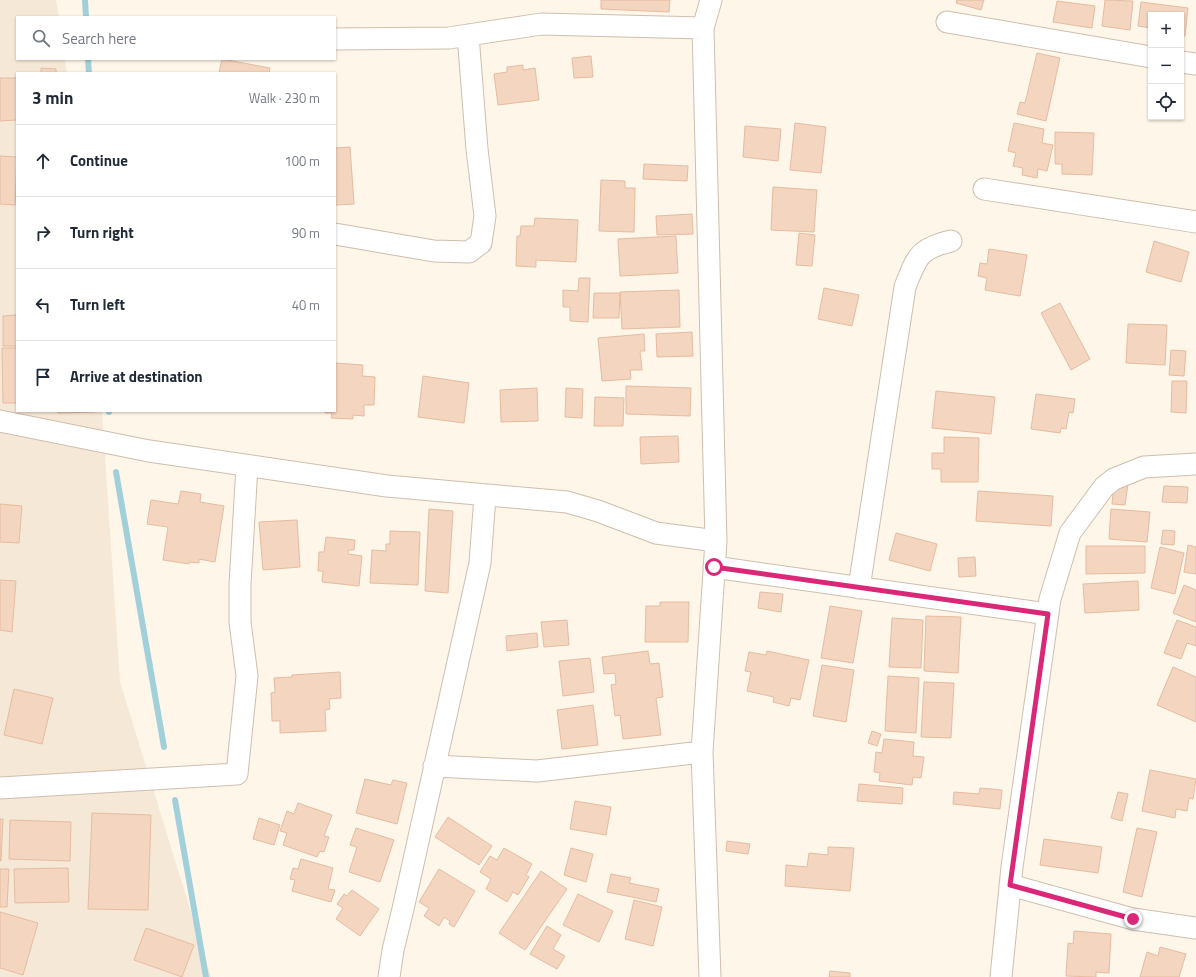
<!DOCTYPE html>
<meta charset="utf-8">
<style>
body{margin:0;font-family:"Titillium Web",sans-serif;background:#f6f6f7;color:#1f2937}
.controls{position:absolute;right:12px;top:12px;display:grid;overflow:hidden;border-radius:0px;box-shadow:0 1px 3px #0004}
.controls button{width:36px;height:36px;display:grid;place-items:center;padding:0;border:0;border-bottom:1px solid #e0e1e3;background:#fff;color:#1f2937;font:20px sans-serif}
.stop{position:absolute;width:12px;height:12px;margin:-9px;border:3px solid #db2777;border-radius:50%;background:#fff}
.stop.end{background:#db2777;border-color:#fff;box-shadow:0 1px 4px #0008}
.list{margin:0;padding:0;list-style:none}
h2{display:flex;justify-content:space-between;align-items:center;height:52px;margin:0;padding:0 16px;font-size:17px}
h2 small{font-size:13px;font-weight:400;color:#747a83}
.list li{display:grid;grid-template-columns:26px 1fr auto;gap:12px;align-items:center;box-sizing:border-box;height:72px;padding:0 16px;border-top:1px solid #e0e1e3}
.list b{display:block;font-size:15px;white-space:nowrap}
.list em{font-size:13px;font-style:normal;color:#747a83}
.icon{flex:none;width:22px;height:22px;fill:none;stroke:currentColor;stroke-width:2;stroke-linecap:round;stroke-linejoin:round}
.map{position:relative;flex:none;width:1196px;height:977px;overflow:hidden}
.search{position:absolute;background:#fff;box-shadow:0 1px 3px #0004;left:16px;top:16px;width:320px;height:44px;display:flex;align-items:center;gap:10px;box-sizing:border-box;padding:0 14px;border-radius:0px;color:#747a83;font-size:15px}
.panel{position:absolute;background:#fff;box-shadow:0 1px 3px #0004;left:16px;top:72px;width:320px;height:340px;border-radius:0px}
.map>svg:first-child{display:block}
.residential{fill:#f5e8d7}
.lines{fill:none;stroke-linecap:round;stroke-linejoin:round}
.stream{stroke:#a2d0da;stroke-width:6}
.building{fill:#f3d5c0;stroke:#e6bca0}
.minor-casing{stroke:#cfbead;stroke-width:23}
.minor{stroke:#fff;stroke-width:21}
.route{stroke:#db2777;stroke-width:5}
</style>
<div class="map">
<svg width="1196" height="977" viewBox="0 0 1196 977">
<rect width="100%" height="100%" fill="#fdf6e9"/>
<!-- residential -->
<path class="residential" d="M0,0H56L59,17H17V59H65L67,73H17V411H102L120,682L211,977H0Z"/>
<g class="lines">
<!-- stream -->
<path class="stream" d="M85,0L86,17
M88,59L89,73
M109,411V412
M116,472L164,747
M175,800L206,977"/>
</g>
<!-- building -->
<path class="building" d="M601,0H670L669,12L601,9Z
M957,0H984L981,10L956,3Z
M1105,0L1133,1L1130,30L1102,26Z
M1057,1L1095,6L1092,28L1053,22Z
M1141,2L1188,8L1185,36L1181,35V15H1151V28L1138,26Z
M1037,53L1060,58L1046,121L1017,114L1020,102L1025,103Z
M591,56L593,77L574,78L572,58Z
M222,59L270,68L269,73H219Z
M523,65V70L535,68L539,100L498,105L494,74L507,72V67Z
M41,68L56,69V73H41Z
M0,78H17V120L0,121Z
M795,123L826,127L821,173L790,170Z
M1014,123L1044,129L1042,143L1053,145L1047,171L1038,169L1037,178L1022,175L1023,168L1013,166L1016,153L1008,151Z
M745,126L781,129L778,161L743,157Z
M1055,132L1094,133L1092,175L1062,174V164H1055Z
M350,147L354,204L335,205V148Z
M0,156L17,157L15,205L0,204Z
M644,164L688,166L687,181L643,179Z
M601,180L625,181V188H635L634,232L599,231Z
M773,187L817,190L814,232L771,230Z
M692,214L693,234L657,235L656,216Z
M535,218L578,220L576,262L536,260V267L516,266L517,236H520L521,226H534Z
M799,233L815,235L812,266L796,265Z
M676,236L678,273L620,276L618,239Z
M1154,241L1189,252L1181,282L1146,272Z
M989,249L1027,255L1020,296L985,290L987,278L978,276L980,263L987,264Z
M579,278H590L588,322L570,321V307H563V290L578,291Z
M824,288L859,295L852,326L818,319Z
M679,290L680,327L622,329L620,292Z
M594,293H620L619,318H593Z
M1060,303L1090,359L1071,370L1041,313Z
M17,315V346H3V316Z
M1128,324L1167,325L1165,365L1126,363Z
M692,332L693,356L657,357L656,334Z
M644,334L645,351H640L642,370H630L631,379L602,381L598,338Z
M2,348H17V403H3Z
M1171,350L1186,351L1184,376L1169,375Z
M335,363L363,365L362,376L375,377L374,405H364V416L353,415V419L331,418L332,413H325V411H335Z
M423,376L469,383L464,423L418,417Z
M1172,381H1187L1186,413L1171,412Z
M626,386L691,388L690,416L626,414Z
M537,388L538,421L501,422L500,390Z
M566,388L583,389L582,418L565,417Z
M936,391L995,397L991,434L932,428Z
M1036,394L1075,399L1073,413L1069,412L1066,429L1061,428L1060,433L1031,429Z
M595,397L624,398L623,426H594Z
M58,411H95V412L58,413Z
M678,436L679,462L641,464L640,437Z
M944,437L979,438L978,482H941V469H932V453H944Z
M1114,483L1128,484L1125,505L1112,504Z
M1164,486L1188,487L1187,503L1162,502Z
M181,491L201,494L200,502L224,506L215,562L199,559V563L189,562V564L163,560L168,527L147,524L151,500L178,504Z
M978,491L1053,496L1051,526L976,521Z
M0,504L22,506L19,543L0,542Z
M429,509L453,511L448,593L425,591Z
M1111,509L1150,512L1147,542L1109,539Z
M297,520L300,567L263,570L259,522Z
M1163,530L1175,531L1174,545L1161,544Z
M390,531L420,532L418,585L370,583L372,550L386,551V544H390Z
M896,533L937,544L930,571L889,560Z
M326,537L355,540L354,550H348V554L362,556L359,586L322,582L323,571H318L319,552H324Z
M1188,545L1196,547V574L1184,572Z
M1086,546H1145V573L1086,574Z
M1160,547L1184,553L1175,594L1151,588Z
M975,557L976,576L959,577L958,558Z
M0,580L16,581L12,632L0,630Z
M1138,581L1139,610L1085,613L1083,584Z
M1184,585L1196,590V622L1173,613Z
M760,592L783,594L781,612L758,608Z
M660,602H689L688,642H645L646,606H660Z
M830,606L862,611L853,663L821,658Z
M926,616L961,617L958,673L924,671Z
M892,618L923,620L921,668L889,667Z
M567,620L569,645L544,647L541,622Z
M1177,620L1196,627V646L1187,643L1181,659L1164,653Z
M537,633L538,647L507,651L506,636Z
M648,651L650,664L659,663L663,697L656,698L661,735L623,739L620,715L615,716L611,685L616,684L615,673L604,674L602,657Z
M767,651L809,660L800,700L791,698L789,706L773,702L774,697L747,691L751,672L745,671L749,652L766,655Z
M590,658L594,692L563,696L559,661Z
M822,665L854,670L846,722L813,716Z
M1173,667L1196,677V722L1157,705Z
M340,672L341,698L329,699L330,709L325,710L326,731L280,733V721H272L271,693L275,692L274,678L292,677V675Z
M888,676L919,678L916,733L885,731Z
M924,682L954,683L951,738L921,737Z
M14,689L53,698L42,744L4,735Z
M593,705L598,745L562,749L557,710Z
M872,731L881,734L877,746L868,743Z
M884,739L914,742L913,756L924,757L921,778L913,777L912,785L879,781L880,773L874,772L876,752L882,753Z
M1150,770L1196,779L1193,799L1189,798L1187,811L1176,809L1175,818L1142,811Z
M365,779L391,785L393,780L407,783L397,824L356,813Z
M859,784L903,788L902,804L857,801Z
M980,788L1002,790L1000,809L953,804L954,792L979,794Z
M1118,792L1128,794L1122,821L1111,818Z
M575,801L611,807L606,835L570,829Z
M298,803L332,815L324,836L329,837L324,852L320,851L317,857L283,845L287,833L280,831L287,811L294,814Z
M92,813L151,815L148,910L88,909Z
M448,817L492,846L479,865L435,837Z
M259,818L280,825L274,845L253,839Z
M0,819H3L1,861H0Z
M10,820L71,822L70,861L9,859Z
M356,828L394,840L380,882L349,872L357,847L350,845Z
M1137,828L1157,832L1142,897L1123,892Z
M1044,839L1102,847L1098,873L1040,865Z
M727,841L750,844L748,854L726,851Z
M828,847L854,848L850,891L785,886L786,865L807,867L809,853L828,855Z
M504,848L532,864L526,875L529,877L518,895L513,892L507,902L486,889L491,879L480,872L490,856L497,860Z
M571,848L593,854L586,882L564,875Z
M301,859L333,868L328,889L335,890L331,902L292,891L295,880L290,879L293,868L298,869Z
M68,868L69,902L15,903L14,869Z
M0,869H9L7,907H0Z
M439,869L475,891L454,927L449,924L450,921L444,917L439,926L424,916L429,908L419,902Z
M541,871L567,889L525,950L499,933Z
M611,874L631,878L629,883L659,889L656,902L607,892Z
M352,890L379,909L360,936L336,919L343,908L337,904L344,894L347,896Z
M578,894L613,911L599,942L563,925Z
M634,900L662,907L653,946L625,939Z
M0,912L38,923L23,975L0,968Z
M547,926L561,935L553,949L565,956L557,969L530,954Z
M146,928L194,945L182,977L134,960Z
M1074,931L1111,934L1109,973L1096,972V977L1066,976L1068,943L1073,944Z
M1160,947L1186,954L1179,977H1140L1147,952L1158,956Z
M830,971L850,973V977H829Z"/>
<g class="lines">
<!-- minor casing -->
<g class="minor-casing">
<path id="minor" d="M947,22L1151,57
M335,39L449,38L541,24L703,28
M1181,62L1196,64
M984,189L1196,222
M335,234L434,251L469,252L481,243L485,216L477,149L468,35
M0,421L149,451L387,486L567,502L598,511L656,533L716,541
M714,567L1048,614
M859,588L905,287C917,257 918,249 951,241
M434,766L537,771L702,752
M0,788L237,774L247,676L240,622V584L247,466
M1010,885L1133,919L1196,928
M389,977L393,950L403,909L480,563L485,496
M710,977L702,752L716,541L703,28L711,0
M1001,977L1012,867L1050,599L1070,533L1104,487L1114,479L1144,467L1196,464"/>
</g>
<!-- minor -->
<use href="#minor" class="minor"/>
</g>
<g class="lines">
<!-- route -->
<path class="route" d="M714,567L1048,614L1010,885L1133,919"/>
</g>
</svg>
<div class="controls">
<button>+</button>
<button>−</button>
<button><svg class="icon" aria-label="locate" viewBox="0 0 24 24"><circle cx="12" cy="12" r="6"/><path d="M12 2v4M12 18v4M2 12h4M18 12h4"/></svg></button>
</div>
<div class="stop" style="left:714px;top:567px"></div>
<div class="stop end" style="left:1133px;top:919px"></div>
<div class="search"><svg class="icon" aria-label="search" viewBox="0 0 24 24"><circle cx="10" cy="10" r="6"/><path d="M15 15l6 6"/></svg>Search here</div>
<section class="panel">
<h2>3 min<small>Walk · 230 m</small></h2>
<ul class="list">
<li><svg class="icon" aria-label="ahead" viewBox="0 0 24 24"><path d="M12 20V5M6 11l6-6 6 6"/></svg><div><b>Continue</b></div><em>100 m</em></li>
<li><svg class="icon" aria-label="right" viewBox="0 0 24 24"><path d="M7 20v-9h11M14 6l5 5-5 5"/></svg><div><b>Turn right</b></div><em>90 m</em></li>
<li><svg class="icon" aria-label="left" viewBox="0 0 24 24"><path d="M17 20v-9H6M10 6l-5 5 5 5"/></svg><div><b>Turn left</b></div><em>40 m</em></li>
<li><svg class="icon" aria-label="arrive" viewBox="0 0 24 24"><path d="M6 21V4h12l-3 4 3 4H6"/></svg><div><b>Arrive at destination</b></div></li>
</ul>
</section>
</div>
